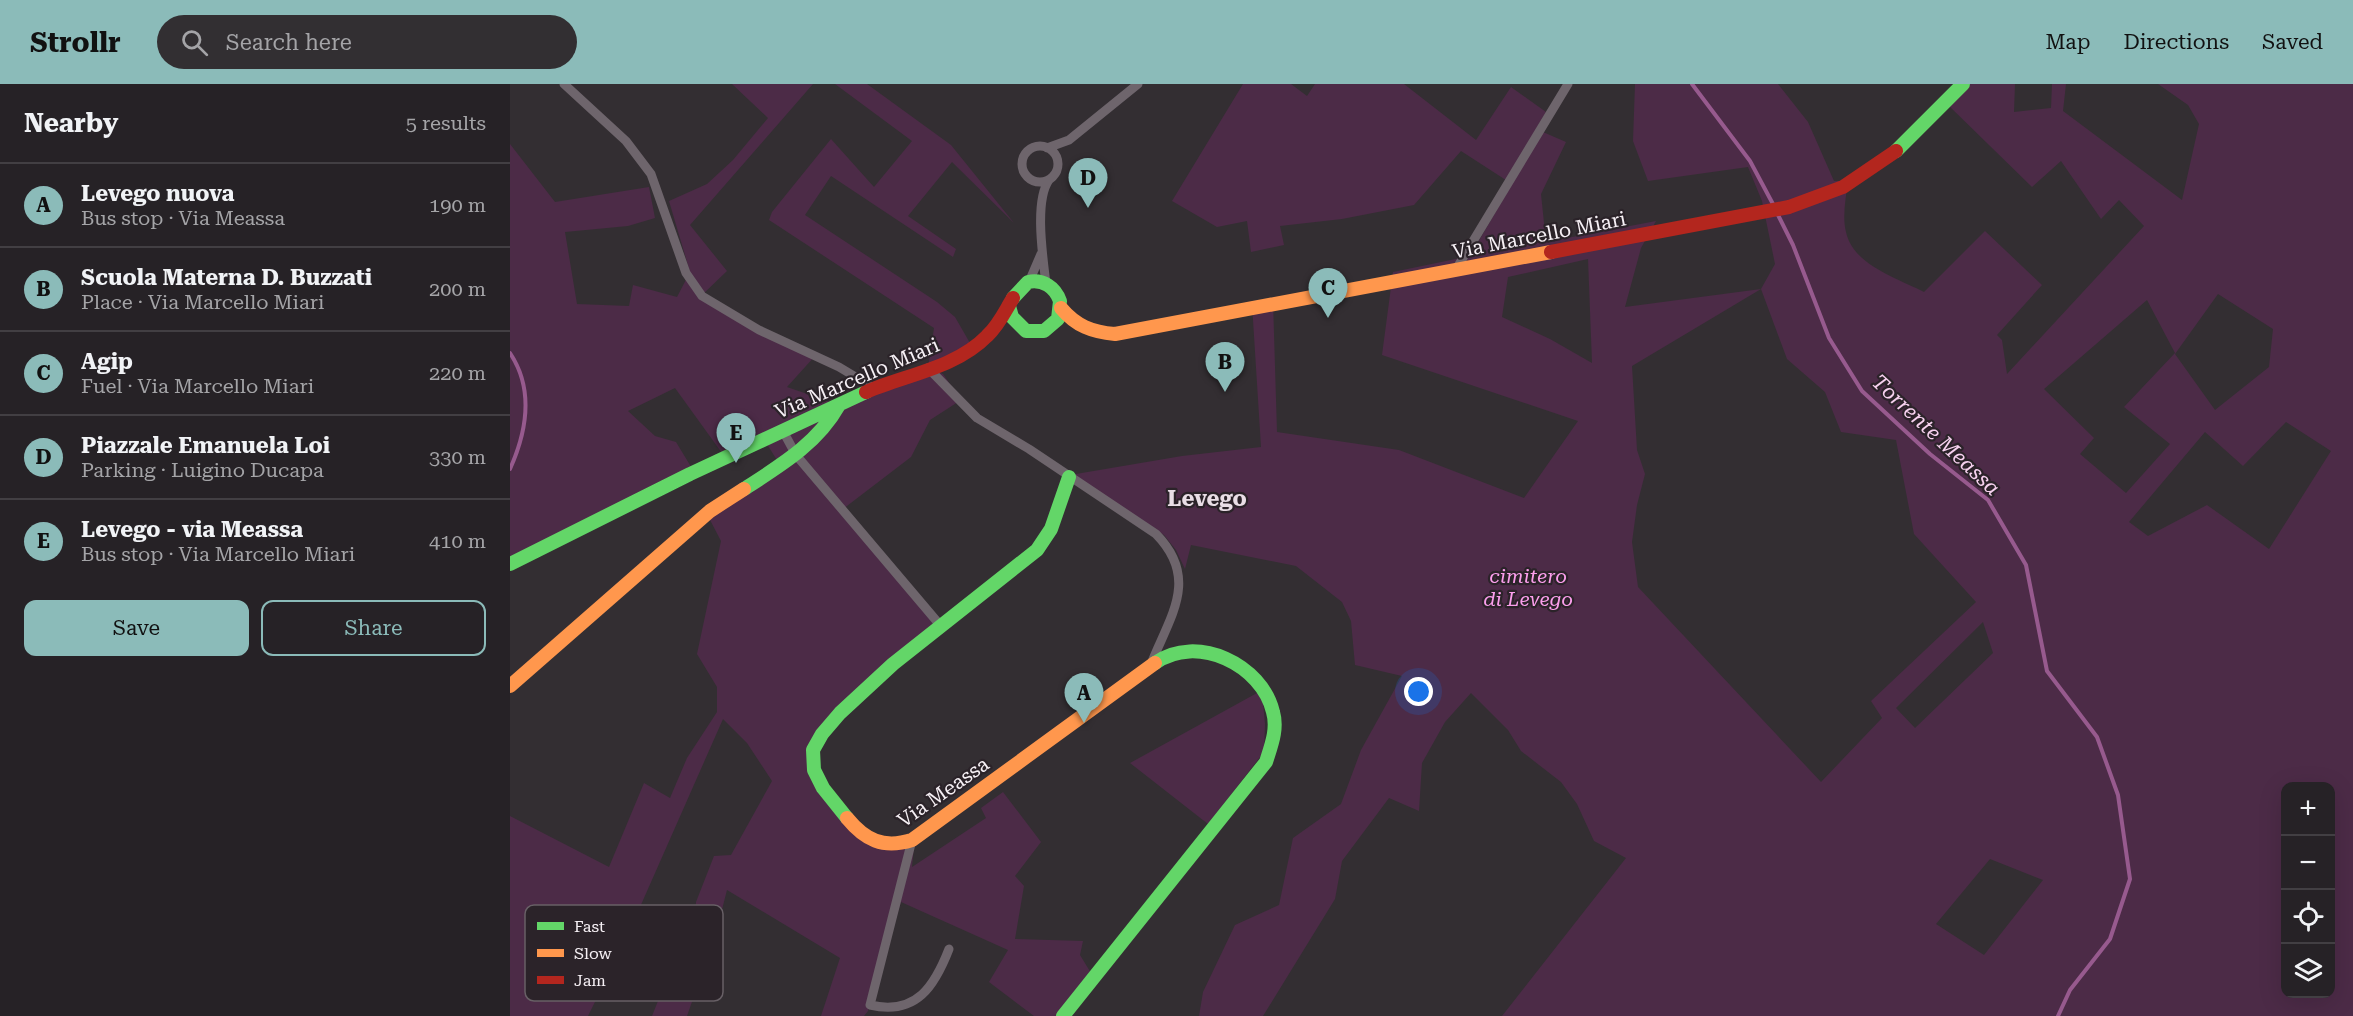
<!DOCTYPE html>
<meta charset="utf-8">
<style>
body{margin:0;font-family:"Roboto Serif",serif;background:#322f32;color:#f1f3f6}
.controls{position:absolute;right:18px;bottom:18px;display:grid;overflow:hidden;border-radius:12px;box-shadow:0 6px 24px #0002}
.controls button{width:54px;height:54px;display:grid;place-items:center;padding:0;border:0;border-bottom:2px solid #423f43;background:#262226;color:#f1f3f6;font:30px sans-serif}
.you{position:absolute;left:909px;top:608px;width:21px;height:21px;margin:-15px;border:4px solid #fff;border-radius:50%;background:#1a73e8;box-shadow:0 0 0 9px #1a73e833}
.badge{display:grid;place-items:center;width:39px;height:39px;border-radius:50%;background:#8bbbb9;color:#111;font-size:20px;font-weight:700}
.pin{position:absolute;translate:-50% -50px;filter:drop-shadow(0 2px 3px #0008)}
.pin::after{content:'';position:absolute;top:32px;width:21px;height:18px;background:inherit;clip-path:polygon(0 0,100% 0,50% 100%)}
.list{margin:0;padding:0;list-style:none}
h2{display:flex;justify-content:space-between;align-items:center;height:78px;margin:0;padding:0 24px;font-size:26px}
h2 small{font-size:20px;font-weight:400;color:#a4a4a7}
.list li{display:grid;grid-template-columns:39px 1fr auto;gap:18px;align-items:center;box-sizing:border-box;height:84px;padding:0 24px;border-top:2px solid #423f43}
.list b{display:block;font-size:22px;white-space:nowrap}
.list p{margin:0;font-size:20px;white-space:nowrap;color:#a4a4a7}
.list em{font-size:20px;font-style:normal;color:#a4a4a7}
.actions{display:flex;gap:12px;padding:18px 24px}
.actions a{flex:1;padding:14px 0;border:2px solid #8bbbb9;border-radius:12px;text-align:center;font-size:21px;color:#8bbbb9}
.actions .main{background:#8bbbb9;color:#111}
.icon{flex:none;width:33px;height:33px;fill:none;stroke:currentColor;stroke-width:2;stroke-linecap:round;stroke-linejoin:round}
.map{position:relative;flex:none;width:1843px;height:932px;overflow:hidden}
header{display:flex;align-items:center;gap:36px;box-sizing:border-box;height:84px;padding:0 30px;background:#8bbbb9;color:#111}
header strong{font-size:28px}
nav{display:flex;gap:33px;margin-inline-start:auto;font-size:21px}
.search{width:420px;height:54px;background:#322f32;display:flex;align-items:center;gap:15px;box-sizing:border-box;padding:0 21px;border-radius:33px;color:#a4a4a7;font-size:22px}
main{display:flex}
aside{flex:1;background:#262226}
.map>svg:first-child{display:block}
.green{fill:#4c2b47;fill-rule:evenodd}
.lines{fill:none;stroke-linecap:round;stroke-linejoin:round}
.stream{stroke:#975a8e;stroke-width:4}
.street{stroke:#6e656c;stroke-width:9}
.fast{stroke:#63d668;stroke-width:14}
.slow{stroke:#ff974d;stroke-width:14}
.jam{stroke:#b3261e;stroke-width:14}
.labels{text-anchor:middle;stroke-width:4.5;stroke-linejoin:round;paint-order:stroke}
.street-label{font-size:20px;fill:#f6f0f5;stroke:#2b2329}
.park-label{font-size:20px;font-style:italic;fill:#fb9eec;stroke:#2b2329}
.water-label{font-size:21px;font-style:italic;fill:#f7d1ef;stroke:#2b2329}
.quarter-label{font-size:22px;font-weight:bold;fill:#e9dee6;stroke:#2b2329}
.key{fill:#2b2329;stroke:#686066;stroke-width:1.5}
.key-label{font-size:16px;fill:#f6f0f5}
</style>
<header>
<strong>Strollr</strong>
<div class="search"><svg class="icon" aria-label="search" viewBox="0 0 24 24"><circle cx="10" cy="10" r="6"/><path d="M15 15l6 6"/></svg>Search here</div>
<nav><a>Map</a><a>Directions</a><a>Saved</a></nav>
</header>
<main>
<aside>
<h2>Nearby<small>5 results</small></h2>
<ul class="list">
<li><span class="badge">A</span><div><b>Levego nuova</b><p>Bus stop · Via Meassa</p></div><em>190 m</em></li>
<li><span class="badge">B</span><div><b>Scuola Materna D. Buzzati</b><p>Place · Via Marcello Miari</p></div><em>200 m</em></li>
<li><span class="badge">C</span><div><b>Agip</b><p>Fuel · Via Marcello Miari</p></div><em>220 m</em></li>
<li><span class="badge">D</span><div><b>Piazzale Emanuela Loi</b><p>Parking · Luigino Ducapa</p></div><em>330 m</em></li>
<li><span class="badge">E</span><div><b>Levego - via Meassa</b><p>Bus stop · Via Marcello Miari</p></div><em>410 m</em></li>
</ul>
<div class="actions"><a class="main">Save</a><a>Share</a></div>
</aside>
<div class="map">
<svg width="1843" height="932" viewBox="0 0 1843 932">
<rect width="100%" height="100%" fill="#332e32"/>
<!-- green -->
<path class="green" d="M222,0H303L180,141L217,187L192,211L305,272L277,303L329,321L418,284L424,244L259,136L262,128L321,55L364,103L402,57L325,0H357L441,61L504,139L442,78L398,132L446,165L443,173L321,92L295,131L427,218L445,233L464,266L419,284L433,290L451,316L420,336L401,373L333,425L430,541L309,655V690L352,747L374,757L405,752L402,783L476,734L471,724L493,708L531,758L505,792L514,802L505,855L573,857L570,871L581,889L548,932H524L479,898L498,866L391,818L358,927L354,932H311L330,874L217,806L206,849L177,932H142L152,907L168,901L183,859L186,818L204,772L221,771L262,697L237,659L213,635L115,857L78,932H0V732L99,783L134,699L160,714L177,674L207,628V603L187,570L211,457L199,434L270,381L255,357L217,376L165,304L118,327L145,352L166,358L186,391L0,486V60L45,118L139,103L145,134L118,142L55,148L67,220L119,222L123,201L167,213L180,188L159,117L197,100L223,76L258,34Z
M733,0H781L797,12L805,0H894L966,56L1001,3L1036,28L1026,45L1056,58L1031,110L1036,158L1146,137L1131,164L1115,223L1251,205L1265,180L1252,117L1238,83L1138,97L1123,57L1125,0H1268L1298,38L1324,97H1338C1336,113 1332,132 1336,148C1343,181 1387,194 1414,208L1475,147L1532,201L1487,251L1492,256L1497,290L1634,142L1609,116L1591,135L1551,77L1522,103L1436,19L1454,0H1505L1504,28L1541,24L1542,0H1556L1553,27L1672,116L1689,40L1678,21L1648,0H1843V932H992L1116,774L1084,757L1067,720L1051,698L1011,667L998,646L961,609L935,638L912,679L909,727L879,714L832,777L825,815L753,932H689L693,908L725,841L769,821L783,754L831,720L851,666L892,592L845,581L841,537L832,518L786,482L681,461L675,485L666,466L654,451L560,391L672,372L751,363L742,220L763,217L767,348L889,366L1014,414L1068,337L872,271L883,188L960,172L1002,100L951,67L904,121L832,135L770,142L774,161L741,168L737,137L707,143L662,117ZM1078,175L1082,279L1040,255L992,233L998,193ZM1251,205L1277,275L1315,308L1331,348L1386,356L1404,450L1466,518L1361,617L1372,634L1311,698L1128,503L1122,458L1127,421L1135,390L1127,366L1122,282ZM1708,210L1763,245L1759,283L1705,326L1665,270ZM1637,216L1665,269L1614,323L1660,360L1616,409L1570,370L1584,354L1534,305ZM1776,338L1821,367L1759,465L1697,421L1638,452L1619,438L1695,348L1733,382ZM1473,538L1483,569L1405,644L1386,624ZM1776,702H1820V910H1776ZM1480,775L1533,796L1474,871L1426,840Z
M747,609L753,618L755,640L754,668L698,740L620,679Z"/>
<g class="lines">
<!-- stream -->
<path class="stream" d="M1182,0L1240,77L1264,122
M1267,129L1283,161L1319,254L1352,307L1420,370L1478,416L1516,481L1537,587L1587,653L1608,711L1620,795L1600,855L1560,906L1548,932
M0,269C24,305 17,347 0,385"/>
<!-- street -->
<path class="street" d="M54,0L116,57L141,90L176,189L192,212L249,246L329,283L364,304
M512 80a18 18 0 1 1 36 0a18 18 0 1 1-36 0Z
M537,64L559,56L628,0
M945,187L1058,0
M519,198L531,170
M536,200C533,174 524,117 539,96
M418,284L467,334L519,365L646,450C690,495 660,532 641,580
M273,347L286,371L430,541
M402,756L360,921C407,932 425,901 439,865"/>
<!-- fast -->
<path class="fast" d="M1386,67L1453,0
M499,222L502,233L516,247H534L548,235L550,217C545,203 533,195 518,198L503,214
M234,405C271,381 307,360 329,321
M0,480L180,390L356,308
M337,734L313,704L304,686L303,666L312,650L330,629L383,580L527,466L541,445L559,393
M553,932L756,678C761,662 768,645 763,628C752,581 687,549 645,579"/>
<!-- slow -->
<path class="slow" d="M551,224C566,242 582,248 605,250L1041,168
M0,602L200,427L234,405
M337,734C355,756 373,765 402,756L645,579"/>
<!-- jam -->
<path class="jam" d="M1041,168L1279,123L1333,103L1386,67
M356,308C395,291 446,284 477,252C489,241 495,227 503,214"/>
</g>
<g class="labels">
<!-- street labels -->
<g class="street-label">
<text transform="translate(1029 151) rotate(-11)" y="7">Via Marcello Miari</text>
<text transform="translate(347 294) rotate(-23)" y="7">Via Marcello Miari</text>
<text transform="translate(433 708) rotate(-35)" y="7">Via Meassa</text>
</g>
<!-- park labels -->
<g class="park-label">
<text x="1018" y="499">cimitero<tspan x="1018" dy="23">di Levego</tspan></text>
</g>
<!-- water labels -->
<g class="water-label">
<text transform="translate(1426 351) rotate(43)" y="7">Torrente Meassa</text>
</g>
<!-- quarter labels -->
<g class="quarter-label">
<text x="697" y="422">Levego</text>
</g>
</g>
<!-- legend -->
<rect x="15" y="821" width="198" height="96" rx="9" class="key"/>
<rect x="27" y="838" width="27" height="8" fill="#63d668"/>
<rect x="27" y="865" width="27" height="8" fill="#ff974d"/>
<rect x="27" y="892" width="27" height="8" fill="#b3261e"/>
<g class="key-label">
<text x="64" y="848">Fast</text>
<text x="64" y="875">Slow</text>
<text x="64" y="902">Jam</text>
</g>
</svg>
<div class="controls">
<button>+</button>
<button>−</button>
<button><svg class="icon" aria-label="locate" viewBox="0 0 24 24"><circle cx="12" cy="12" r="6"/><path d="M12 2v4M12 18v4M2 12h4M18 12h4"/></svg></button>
<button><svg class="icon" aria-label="layers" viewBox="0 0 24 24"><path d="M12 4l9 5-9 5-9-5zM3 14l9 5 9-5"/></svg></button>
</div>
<div class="you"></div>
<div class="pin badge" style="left:574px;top:639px">A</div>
<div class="pin badge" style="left:715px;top:308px">B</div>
<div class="pin badge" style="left:818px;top:234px">C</div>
<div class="pin badge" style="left:578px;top:124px">D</div>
<div class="pin badge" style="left:226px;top:379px">E</div>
</div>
</main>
